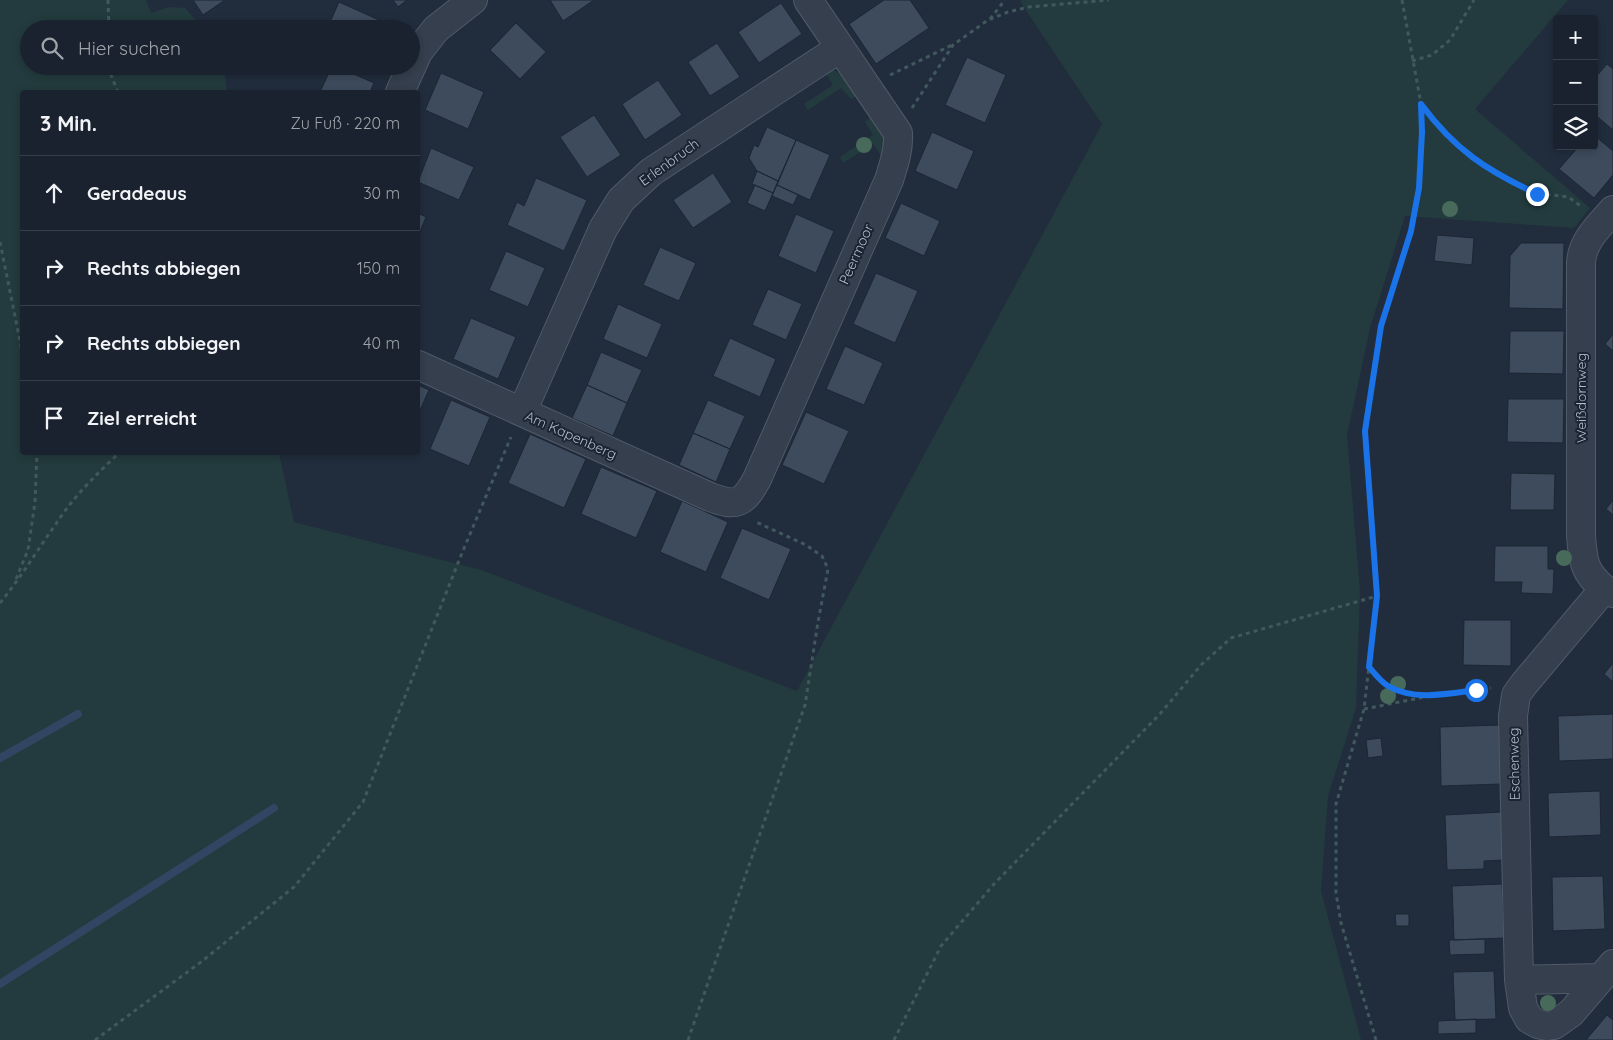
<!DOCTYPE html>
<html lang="de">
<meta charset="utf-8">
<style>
body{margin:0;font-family:Quicksand,sans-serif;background:#262f3a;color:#f1f3f6}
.controls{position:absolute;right:15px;top:15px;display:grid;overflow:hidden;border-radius:5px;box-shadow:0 2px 8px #0003}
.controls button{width:45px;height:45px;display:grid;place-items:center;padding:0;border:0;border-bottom:1px solid #373f4a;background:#19222e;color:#f1f3f6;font:25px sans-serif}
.stop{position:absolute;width:15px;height:15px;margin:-11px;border:4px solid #1a73e8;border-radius:50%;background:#fff}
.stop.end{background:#1a73e8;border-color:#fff;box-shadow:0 1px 5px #0008}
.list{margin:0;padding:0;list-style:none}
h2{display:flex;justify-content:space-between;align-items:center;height:65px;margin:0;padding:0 20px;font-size:21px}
h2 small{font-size:16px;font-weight:400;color:#9fa4aa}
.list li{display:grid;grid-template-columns:32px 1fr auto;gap:15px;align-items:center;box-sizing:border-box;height:75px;padding:0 20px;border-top:1px solid #373f4a}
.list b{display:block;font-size:19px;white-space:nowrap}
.list em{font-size:16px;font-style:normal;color:#9fa4aa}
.icon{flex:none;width:28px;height:28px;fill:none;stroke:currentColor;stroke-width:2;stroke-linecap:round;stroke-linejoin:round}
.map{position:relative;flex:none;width:1613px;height:1040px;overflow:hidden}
.search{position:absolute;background:#19222e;box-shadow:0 2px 8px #0003;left:20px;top:20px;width:400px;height:55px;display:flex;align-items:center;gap:12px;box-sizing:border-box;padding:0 18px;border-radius:28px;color:#9fa4aa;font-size:19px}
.panel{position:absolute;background:#19222e;box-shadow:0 2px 8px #0003;left:20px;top:90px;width:400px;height:365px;border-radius:5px}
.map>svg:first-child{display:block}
.green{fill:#233b3e}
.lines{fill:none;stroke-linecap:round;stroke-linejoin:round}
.stream{stroke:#324664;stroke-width:8}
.building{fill:#3d4b5d;stroke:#1c2634}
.minor-casing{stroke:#505a68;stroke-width:30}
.path{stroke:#41585c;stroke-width:3;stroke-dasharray:4 4;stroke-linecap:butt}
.minor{stroke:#353f4d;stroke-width:28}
.tree{fill:#476a5b}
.route{stroke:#1a73e8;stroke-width:6}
.labels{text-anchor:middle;stroke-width:4;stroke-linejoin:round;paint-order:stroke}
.street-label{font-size:14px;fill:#b1bac9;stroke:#1a2432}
</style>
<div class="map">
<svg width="1613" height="1040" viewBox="0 0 1613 1040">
<rect width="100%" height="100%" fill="#212d3d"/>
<!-- green -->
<path class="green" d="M0,0H146L151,13L169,7L185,8L204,29H29V66H224L227,92H22V452L279,453L294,522L481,570L797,691L1102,124L1021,3V0H1568L1475,109L1590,208L1574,228L1405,216L1370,328L1347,435L1360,591L1356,708L1328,796L1321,891L1361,1040H0Z
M830,69C844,73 851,84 860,95L851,99L841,88L808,110L804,104L833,85L824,70Z
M873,115L888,141L884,160L873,144L843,163L840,157L873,135L865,122Z"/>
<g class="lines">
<!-- stream -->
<path class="stream" d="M0,758L78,714
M0,984L274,808"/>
</g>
<!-- building -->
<path class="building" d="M193,0H225L203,15Z
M393,0H407L398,7Z
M550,0H594L563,21Z
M884,0H910L929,28L876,64L849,24Z
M339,2L388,24L386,29H327Z
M781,3L802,34L759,63L738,32Z
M516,23L546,52L520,79L490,50Z
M717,43L740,77L710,96L688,62Z
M967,57L1006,75L985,123L945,105Z
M1607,64L1613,69V130L1594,114V79Z
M332,66H336L374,83L370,92H320Z
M441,73L484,92L468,129L425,110Z
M658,80L682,115L645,140L622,104Z
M594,115L621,155L587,177L560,137Z
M767,127L796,140L778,181L757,171L749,158L754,145L758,147Z
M932,132L974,151L957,190L915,171Z
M1594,135L1613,151V175L1594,198L1559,169L1579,146H1594Z
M796,140L830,155L810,200L777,185Z
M431,148L474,167L459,200L418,182Z
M757,171L778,181L773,193L752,184Z
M713,173L732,202L693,228L673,200Z
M536,178L587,200L564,251L507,225L517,202L524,206Z
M755,185L773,193L765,211L747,203Z
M777,185L798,195L793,205L772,196Z
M901,203L940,221L924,256L885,238Z
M418,213L426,217L418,237Z
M796,214L834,231L816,273L778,256Z
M1437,235L1474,238L1472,265L1434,261Z
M1521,243H1564L1563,309L1509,308L1510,256Z
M660,247L696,263L679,301L643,285Z
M506,251L545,268L528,307L489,290Z
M876,273L918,291L895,343L853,324Z
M768,289L802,304L786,340L752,325Z
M618,304L662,324L647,358L603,339Z
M471,318L516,337L498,379L453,359Z
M1510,331H1564L1563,374L1509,373Z
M1613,334V351L1605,344Z
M730,338L776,359L760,397L713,376Z
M845,346L883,363L864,405L826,389Z
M601,352L642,370L627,403L587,385Z
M418,385L429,390L418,415Z
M587,385L627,403L613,436L572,418Z
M1508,399H1564L1563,443L1507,442Z
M451,400L490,417L469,466L430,449Z
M708,400L745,416L730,449L693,433Z
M806,412L849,431L824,484L782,465Z
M693,433L730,449L716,482L679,465Z
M530,434L586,459L564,508L508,483Z
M601,467L657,491L636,538L581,514Z
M1511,473L1555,474L1554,510H1510Z
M1613,500V515L1606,509Z
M682,501L728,522L706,572L660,552Z
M742,528L791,549L769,600L720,578Z
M1495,546H1548V569H1554L1553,594L1521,593L1522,582H1494Z
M1464,620H1511V666L1463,665Z
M1613,663V682L1604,674Z
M1613,714V759L1559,761L1558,716Z
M1500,725L1502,784L1441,786L1440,727Z
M1381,738L1383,756L1368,758L1366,740Z
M1600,791L1601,835L1549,837L1548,793Z
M1502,812L1504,860L1484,861V869L1447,870L1445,815Z
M1603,876L1605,929L1553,931L1552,877Z
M1502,884L1504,938L1454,940L1452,886Z
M1395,914H1409V926H1396Z
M1485,939V954L1450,955L1449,940Z
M1494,971L1496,1019L1455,1020L1453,972Z
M1607,1015L1613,1020V1040H1586Z
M1476,1019V1033L1438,1034V1021Z"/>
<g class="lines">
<!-- minor casing -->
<g class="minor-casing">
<path id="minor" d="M400,92L418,52L436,29L473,0
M418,365L710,497C737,507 743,504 757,479L889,180C894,164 899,150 898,133L808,0
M522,412L603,229L621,200L651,172L840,48
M1604,589C1584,572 1583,562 1581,536V263C1582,241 1599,226 1613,210
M1613,593L1604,589L1524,684L1516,695L1513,716L1519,980L1523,1008L1529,1019L1538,1024L1547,1026L1554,1025L1571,1013L1613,964
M1519,980L1601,978"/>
</g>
<!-- path -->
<path class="path" d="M108,0L109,29
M1402,0L1421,104L1435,123L1448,138L1478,162L1509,181L1537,193L1568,197L1581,206
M990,19L1005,0
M1412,61L1432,55L1450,40L1474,0
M110,66L111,75L118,92
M890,75L952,45
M912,108L953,45L988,20L1008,12L1029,7L1109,0
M0,242L22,351
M16,579L28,550L35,502L37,452
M0,603C22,576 40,546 60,518C77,493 98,473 120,452
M1369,667L1386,685L1403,692L1431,695
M1364,709L1435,695L1491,688
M95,1040L201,962L294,887L363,802L462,553L511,437
M688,1040L805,705L818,622L828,569L822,556L806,545L756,522
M894,1040L941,946L994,884L1160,714L1201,665L1231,638L1377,596
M1376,1040L1341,923L1336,893V804L1364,709L1377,596L1365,431L1381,326L1411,231L1419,189L1422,132L1421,104"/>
<!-- minor -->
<use href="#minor" class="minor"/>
</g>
<!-- trees -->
<g class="tree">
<circle cx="864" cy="145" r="8"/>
<circle cx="1450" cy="209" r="8"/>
<circle cx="1564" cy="558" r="8"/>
<circle cx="1398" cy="684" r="8"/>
<circle cx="1388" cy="696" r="8"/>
<circle cx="1548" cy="1003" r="8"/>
</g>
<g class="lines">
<!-- route -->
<path class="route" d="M1476,690C1447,694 1414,701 1388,686C1381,682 1374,673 1369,667L1377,596L1365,431L1381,326L1411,231L1419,188L1422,132L1421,104C1455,150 1486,170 1537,194"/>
</g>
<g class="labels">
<!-- street labels -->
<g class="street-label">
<text transform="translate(669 162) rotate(-36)" y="5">Erlenbruch</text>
<text transform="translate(856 254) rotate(-66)" y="5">Peermoor</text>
<text transform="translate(1581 398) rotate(-90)" y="5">Weißdornweg</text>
<text transform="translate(571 435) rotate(24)" y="5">Am Kapenberg</text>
<text transform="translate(1514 764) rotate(-91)" y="5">Eschenweg</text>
</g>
</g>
</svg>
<div class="controls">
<button>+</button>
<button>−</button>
<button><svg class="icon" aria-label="layers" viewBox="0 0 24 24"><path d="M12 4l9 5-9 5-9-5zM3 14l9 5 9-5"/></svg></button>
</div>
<div class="stop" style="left:1476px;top:690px"></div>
<div class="stop end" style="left:1537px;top:194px"></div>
<div class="search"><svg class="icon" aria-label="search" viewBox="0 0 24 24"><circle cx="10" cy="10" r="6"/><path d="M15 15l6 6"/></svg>Hier suchen</div>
<section class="panel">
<h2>3 Min.<small>Zu Fuß · 220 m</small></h2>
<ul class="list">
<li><svg class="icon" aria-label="ahead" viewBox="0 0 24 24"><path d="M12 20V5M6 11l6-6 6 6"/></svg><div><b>Geradeaus</b></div><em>30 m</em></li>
<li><svg class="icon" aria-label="right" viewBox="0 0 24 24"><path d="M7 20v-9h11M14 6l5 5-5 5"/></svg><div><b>Rechts abbiegen</b></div><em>150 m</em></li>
<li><svg class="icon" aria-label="right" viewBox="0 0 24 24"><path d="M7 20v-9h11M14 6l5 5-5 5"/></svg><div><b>Rechts abbiegen</b></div><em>40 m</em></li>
<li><svg class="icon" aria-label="arrive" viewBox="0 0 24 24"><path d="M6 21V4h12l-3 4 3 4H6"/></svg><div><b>Ziel erreicht</b></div></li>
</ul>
</section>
</div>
